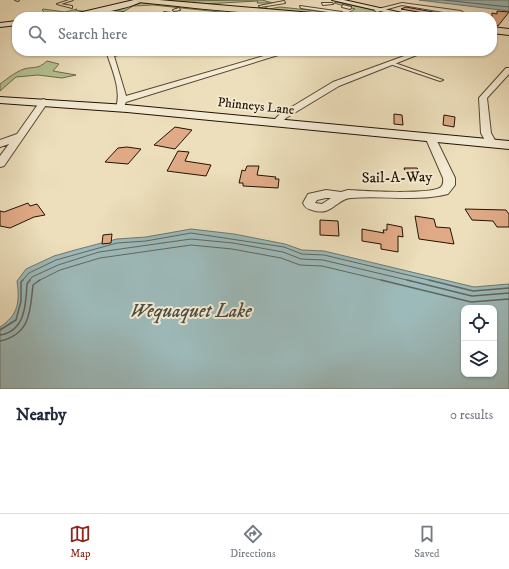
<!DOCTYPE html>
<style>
body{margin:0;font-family:"IM FELL DW Pica",serif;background:#f2f2f3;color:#1f2937}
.controls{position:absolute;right:12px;bottom:12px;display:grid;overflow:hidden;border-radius:8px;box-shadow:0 1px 3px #0004}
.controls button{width:36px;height:36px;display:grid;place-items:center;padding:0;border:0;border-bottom:1px solid #e0e1e3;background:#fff;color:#1f2937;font:20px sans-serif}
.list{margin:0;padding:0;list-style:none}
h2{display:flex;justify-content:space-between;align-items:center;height:52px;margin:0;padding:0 16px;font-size:17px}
h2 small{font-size:13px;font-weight:400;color:#747a83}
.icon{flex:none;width:22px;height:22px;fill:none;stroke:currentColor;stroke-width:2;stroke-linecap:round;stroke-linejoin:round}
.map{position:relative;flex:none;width:509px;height:389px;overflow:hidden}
.search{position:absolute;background:#fff;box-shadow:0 1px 3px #0004;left:12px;right:12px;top:12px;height:44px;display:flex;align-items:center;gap:10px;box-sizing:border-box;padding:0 14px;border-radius:16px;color:#747a83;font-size:15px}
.sheet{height:124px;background:#fff}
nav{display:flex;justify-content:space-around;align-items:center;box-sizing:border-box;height:56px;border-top:1px solid #e0e1e3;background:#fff;font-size:11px;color:#747a83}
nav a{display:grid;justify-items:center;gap:2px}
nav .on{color:#8f2418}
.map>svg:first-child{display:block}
.green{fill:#b6c292;stroke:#6c6b4a}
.water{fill:#9dbaba;stroke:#6c7870;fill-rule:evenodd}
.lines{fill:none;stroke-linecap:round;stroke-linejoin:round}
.shore-far1{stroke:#60675e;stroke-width:1}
.shore{stroke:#60675e;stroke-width:1.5}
.building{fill:#e0aa86;stroke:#221401}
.service-casing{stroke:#554730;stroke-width:2}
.minor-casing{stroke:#554730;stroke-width:2}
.secondary-casing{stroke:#221401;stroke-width:2}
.primary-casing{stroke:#221401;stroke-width:2}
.service{fill:#f3ead3;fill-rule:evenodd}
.minor{fill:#f3ead3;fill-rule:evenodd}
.secondary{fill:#f3ead3;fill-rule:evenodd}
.primary{fill:#eddfbc;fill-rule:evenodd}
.labels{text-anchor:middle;stroke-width:4;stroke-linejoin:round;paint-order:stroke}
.far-street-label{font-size:13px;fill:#221401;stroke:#f3ead3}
.street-label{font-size:15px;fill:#221401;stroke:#f3ead3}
.near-water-label{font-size:19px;font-style:italic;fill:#4d4e42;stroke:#f3ead3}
</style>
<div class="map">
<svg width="509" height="389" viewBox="0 0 509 389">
<rect width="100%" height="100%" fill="#eddfbc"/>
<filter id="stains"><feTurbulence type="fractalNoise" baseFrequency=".005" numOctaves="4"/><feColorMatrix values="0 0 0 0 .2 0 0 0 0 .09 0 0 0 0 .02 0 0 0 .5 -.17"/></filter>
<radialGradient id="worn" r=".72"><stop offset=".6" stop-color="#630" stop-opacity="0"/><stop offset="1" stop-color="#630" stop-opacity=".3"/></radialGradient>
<!-- green -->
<path class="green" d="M262,0L273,3H257L258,1L203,4L166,1Z
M140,2L319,17H234L239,14L153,5L133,6L123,12L111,11Z
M337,2L392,14L397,17L344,15L355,9L334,3Z
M263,6L269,9L280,7L336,13L333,15L256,9Z
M43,9L65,12L77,9L75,10L88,12L72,15L49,17L42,10Z
M47,61L59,64L53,71L76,75L62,78L38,75L16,77L0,91V84C7,79 15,72 24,69C35,66 37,70 47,61Z"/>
<!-- water -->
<path class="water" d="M419,0H509V11Z
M191,229L234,234L285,244L302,250L324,251L474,287L509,284V389H0V327C18,315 20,303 17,281L26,269L54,256L75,250L117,239L146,237ZM464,308H494V374H464Z"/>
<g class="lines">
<!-- shore-far1 -->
<path class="shore-far1" d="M444,0L509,7
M22,281L29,273L56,260L117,243L146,241L191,233L284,247L302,254L324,255L433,281
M29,281L32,277L58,265L99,252L191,239L233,243L283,252L301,259L323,260L411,281
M38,281L60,270L100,258L191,245L232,249L281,258L300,265L322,266L385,281"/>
<!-- shore -->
<path class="shore" d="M381,280L471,302L509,299
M407,280L472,296L509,293
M429,280L473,291L509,288
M0,330L16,320L21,301V282L23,280
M0,335C25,331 26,305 27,284L30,280
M0,341C31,334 30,311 33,285L40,280"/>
</g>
<!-- building -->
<path class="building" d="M406,7L444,14L440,16L401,9Z
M497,11L509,12L498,26L492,23V13L497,14Z
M394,114L402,115L403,125L394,124Z
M444,115L455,117L454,127L443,125Z
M175,127L192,130L175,149L154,145Z
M127,147L141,149L128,164L105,162L118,148Z
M178,151L189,152L185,161L211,165L206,176L167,171Z
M247,166H259L257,175L276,177L275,179H279L278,188L243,186V183H239L242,170L245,171Z
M404,168H417L422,177H408Z
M28,203L30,206L37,204L45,215L34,217L10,228L0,226V211L4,212Z
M465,209L506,210L509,214V227H497L493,221L472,220Z
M415,216L434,219L436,227L450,228L454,244L419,239Z
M320,220L338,221L339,236L320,235Z
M387,224L402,227L403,237L398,236V252L381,249V244L362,241V229L384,233L383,230H387Z
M112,234L111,243L102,244L103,235Z"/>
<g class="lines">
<!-- service casing -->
<g class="service-casing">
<path id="service" d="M15,0H19L18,1Z
M69,0H73L61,4L72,6V8L57,4Z
M284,1L285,3L260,7L259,6Z
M322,3H332L333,4L323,5Z
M343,5L351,7V8L350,9L342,7Z
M300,6L342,12L343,13L342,14L301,8Z
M179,8L180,10L174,11L173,10Z
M103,10L123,12L124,13L123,14L104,12Z
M164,12L178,14L179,15L178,16L163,14Z
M390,62H392L443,80L440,81L390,64Z"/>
</g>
<!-- minor casing -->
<g class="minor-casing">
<path id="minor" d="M402,3L461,11L464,13L461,15L402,5L377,12L374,10Z
M91,12H95L101,17H95Z
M106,51H133L114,56L126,96L281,51L288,52L126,102L123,109L120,110L116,107C122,90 111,67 106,51Z
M418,51H427L339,86L286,118L280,124H274L272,122L280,114L333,82Z
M506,68H509V74L487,98L491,133L497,144L492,147L488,146L481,133L479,98Z
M44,99L48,102L4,166L0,167V156L9,144L0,147V140L17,134L41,100Z
M431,136L436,139L455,178V185L448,194C416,202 384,195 351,198C336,199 332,217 312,210C307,209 305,207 303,203L308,194L326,190L341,192L348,190C363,191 433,195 441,187C444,184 443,181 443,178L426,139ZM326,198H331L322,204L315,203L317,200Z"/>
</g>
<!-- secondary casing -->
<g class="secondary-casing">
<path id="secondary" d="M134,0H144C130,10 80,17 61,17Z
M332,0H344L420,17H406Z
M17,21V25L0,27V23Z
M0,97L127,105L509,141V149L127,112L0,103Z"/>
</g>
<!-- primary casing -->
<g class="primary-casing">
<path id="primary" d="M135,0H159L336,15L340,17C272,17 205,9 138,2Z
M492,27L509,29V35L492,33Z"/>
</g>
<!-- service -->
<use href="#service" class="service"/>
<!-- minor -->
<use href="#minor" class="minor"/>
<!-- secondary -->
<use href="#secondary" class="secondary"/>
<!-- primary -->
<use href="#primary" class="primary"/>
</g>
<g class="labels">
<!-- far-street labels -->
<g class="far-street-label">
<text transform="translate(256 105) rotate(6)" y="5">Phinneys Lane</text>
</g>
<!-- street labels -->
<g class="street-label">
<text transform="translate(397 177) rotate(-1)" y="5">Sail-A-Way</text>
</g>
<!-- near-water labels -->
<g class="near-water-label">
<text x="191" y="317">Wequaquet Lake</text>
</g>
</g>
<rect width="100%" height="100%" filter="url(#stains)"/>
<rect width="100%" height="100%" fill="url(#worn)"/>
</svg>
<div class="controls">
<button><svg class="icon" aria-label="locate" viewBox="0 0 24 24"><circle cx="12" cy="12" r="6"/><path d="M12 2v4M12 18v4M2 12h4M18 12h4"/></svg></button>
<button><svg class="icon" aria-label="layers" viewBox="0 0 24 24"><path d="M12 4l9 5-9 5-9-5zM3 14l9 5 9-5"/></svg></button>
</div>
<div class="search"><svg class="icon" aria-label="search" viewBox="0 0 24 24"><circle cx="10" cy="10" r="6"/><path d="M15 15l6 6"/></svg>Search here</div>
</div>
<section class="sheet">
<h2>Nearby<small>0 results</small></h2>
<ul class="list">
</ul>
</section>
<nav>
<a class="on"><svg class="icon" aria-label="map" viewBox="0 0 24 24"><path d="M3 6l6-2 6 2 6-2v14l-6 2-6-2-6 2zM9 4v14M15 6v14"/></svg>Map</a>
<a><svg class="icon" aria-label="directions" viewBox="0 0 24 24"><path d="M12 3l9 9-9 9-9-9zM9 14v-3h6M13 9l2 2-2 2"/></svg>Directions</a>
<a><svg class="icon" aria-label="saved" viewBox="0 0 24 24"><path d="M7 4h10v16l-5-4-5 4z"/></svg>Saved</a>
</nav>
